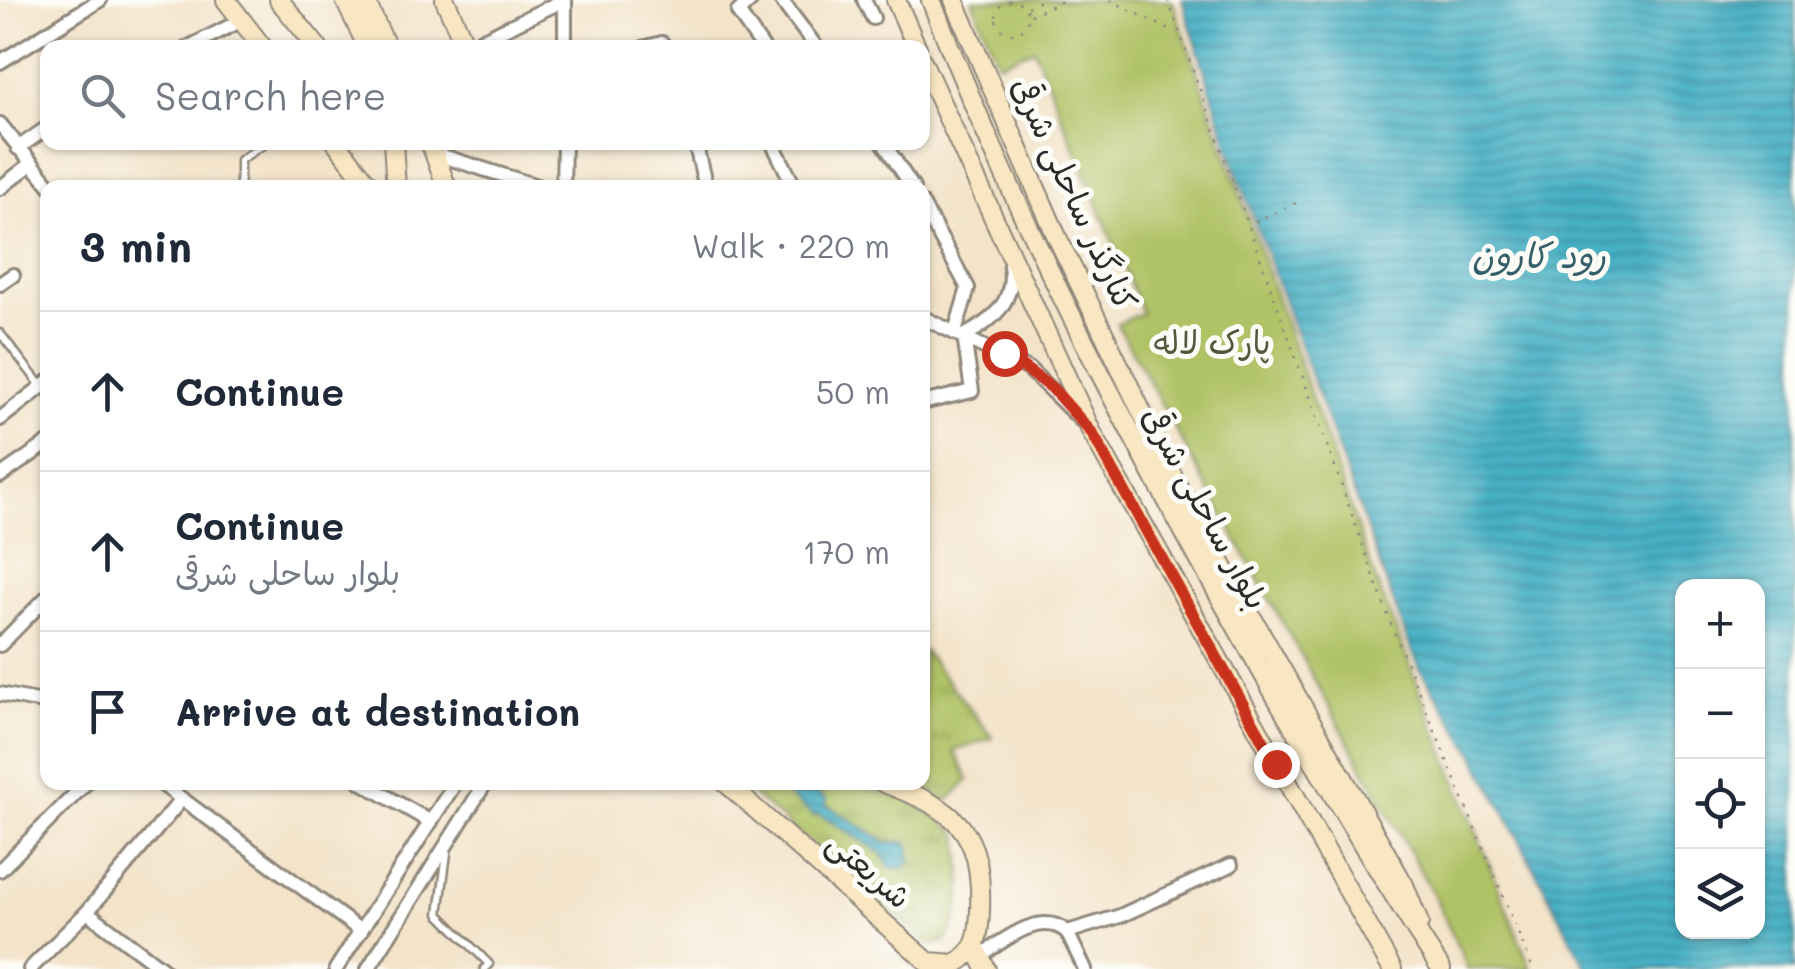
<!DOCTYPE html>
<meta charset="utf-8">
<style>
body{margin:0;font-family:Mali,"Playpen Sans Arabic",sans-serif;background:#f6f6f7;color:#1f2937}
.controls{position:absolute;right:30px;bottom:30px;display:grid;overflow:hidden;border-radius:20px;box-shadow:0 2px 8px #0004}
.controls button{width:90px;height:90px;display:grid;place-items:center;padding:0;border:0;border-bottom:2px solid #e0e1e3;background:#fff;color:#1f2937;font:50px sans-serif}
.stop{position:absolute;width:30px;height:30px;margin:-22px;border:8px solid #c8321e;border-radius:50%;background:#fff}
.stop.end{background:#c8321e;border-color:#fff;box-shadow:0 2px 10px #0008}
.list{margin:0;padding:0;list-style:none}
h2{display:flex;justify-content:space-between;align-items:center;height:130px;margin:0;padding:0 40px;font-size:42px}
h2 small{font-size:32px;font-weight:400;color:#747a83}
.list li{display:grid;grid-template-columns:65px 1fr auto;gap:30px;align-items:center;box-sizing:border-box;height:160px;padding:0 40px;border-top:2px solid #e0e1e3}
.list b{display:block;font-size:38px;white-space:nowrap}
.list p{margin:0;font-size:32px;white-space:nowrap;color:#747a83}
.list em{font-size:32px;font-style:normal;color:#747a83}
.icon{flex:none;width:55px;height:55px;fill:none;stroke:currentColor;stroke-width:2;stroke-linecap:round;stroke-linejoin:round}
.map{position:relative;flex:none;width:1795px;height:969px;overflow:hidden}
.search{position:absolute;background:#fff;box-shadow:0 2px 8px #0004;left:40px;top:40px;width:890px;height:110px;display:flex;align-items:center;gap:25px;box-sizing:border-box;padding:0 35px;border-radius:20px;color:#747a83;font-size:38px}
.panel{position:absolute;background:#fff;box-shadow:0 2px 8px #0004;left:40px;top:180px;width:890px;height:610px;border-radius:20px}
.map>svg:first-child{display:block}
.grass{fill:url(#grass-tufts);stroke:#6e7648;stroke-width:2.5}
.park{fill:#b0c266;stroke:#6e7648;stroke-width:2.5}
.water{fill:url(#water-rules);stroke:#396e78;stroke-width:2.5;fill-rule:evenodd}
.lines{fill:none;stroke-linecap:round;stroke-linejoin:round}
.lane-casing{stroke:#8f877a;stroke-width:11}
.street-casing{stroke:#8f877a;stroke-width:18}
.secondary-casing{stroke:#8f877a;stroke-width:22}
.path{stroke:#8f877a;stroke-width:2.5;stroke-dasharray:2.5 8;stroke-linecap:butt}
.lane{stroke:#fff;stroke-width:6}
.street{stroke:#fff;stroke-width:12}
.secondary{stroke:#f9e7c3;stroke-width:18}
.route{stroke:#c8321e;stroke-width:12}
.labels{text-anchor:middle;stroke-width:10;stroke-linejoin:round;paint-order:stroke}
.street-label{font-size:32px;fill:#2b2b2b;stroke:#fdfcf7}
.park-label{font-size:32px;fill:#53583d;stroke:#fdfcf7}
.water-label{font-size:35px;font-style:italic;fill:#366069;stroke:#fdfcf7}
</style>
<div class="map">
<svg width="1795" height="969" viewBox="0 0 1795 969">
<defs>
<pattern id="grass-tufts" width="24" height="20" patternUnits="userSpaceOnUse" patternTransform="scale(2.5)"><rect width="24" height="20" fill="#b0c266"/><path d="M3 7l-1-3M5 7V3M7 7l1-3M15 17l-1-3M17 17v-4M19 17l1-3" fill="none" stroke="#8f9e54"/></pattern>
<pattern id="water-rules" width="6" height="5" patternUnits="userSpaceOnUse" patternTransform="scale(2.5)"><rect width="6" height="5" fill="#47b0c5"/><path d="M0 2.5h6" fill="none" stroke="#3b8fa0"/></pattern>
</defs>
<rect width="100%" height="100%" fill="#fdfcf7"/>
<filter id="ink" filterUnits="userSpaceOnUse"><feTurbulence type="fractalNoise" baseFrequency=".01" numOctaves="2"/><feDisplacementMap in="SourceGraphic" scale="20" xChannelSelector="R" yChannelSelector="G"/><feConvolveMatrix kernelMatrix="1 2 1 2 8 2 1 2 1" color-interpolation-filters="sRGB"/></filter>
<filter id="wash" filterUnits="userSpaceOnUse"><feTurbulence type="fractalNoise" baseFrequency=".0048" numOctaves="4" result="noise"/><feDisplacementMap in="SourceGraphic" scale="40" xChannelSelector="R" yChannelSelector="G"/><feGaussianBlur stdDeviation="2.25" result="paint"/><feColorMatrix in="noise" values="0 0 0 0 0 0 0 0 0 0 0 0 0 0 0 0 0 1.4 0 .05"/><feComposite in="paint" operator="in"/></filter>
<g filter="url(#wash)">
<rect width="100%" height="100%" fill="#f3e3c9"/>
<!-- grass -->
<path class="grass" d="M923,650L993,738L954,751L969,780L947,801L913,783L922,782Z
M739,783C823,783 894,774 959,835C963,875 966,907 946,942L931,945Z"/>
<!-- park -->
<path class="park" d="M972,0H1172L1373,573L1531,969H1468L1436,899L1117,324L1142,313L1034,49L998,63Z"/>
<!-- water -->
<path class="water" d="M1182,0H1795V969H1587L1473,752L1421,671L1406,637L1237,173ZM1682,586H1758V932H1682Z
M799,782L806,783L827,800L825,804L888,843L905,842L910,847V862L904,868L889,867L882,853L817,813L814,816L788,795Z"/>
</g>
<g filter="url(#ink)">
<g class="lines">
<!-- lane casing -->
<g class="lane-casing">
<path id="lane" d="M240,188V160L268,142
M0,333L42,387
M447,853L439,914L489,964L484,969"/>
</g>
<!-- street casing -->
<g class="street-casing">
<path id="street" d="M751,0L738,12L763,48
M781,0L817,48
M864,0L873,18
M187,48L242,20
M465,48L564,0
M565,48V0
M643,48L662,43
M0,62L100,0
M0,124L52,188
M695,142L706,188
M772,142L795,188
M883,142L913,188
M18,148L48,127
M436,154L543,188
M0,188L31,164
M563,188L564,142
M922,204L968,288L955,332
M0,284L13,275
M922,317L1029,369L1081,420
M964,336C993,321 1016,301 1010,265
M922,403L972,391L964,336
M0,419L48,382
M0,476L48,443
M0,645L48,596
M0,694L48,703
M159,782L361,931
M361,782L431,822
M0,870L87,782
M87,912L163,969
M1067,932L1085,969
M980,956C1003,941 1041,909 1067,932L1120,916L1231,865
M30,969L87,912L181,800
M336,969L456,782
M368,969L486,782"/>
</g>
<!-- secondary casing -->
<g class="secondary-casing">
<path id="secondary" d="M226,0L263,48
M279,0L318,48
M345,0L368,48
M365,0L387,48
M445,0L466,47
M896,0L917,48
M931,0C1008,198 1104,387 1206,572C1281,707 1357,840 1441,969
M954,0L1057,237L1180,491L1404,885L1419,923
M922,61L1092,433L1392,969
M336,142L371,188
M393,142L396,188
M430,142L447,188
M725,782L928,962L955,964C977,952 979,936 980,911C983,828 956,810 882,782
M975,947L986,969"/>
</g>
<!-- path -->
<path class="path" d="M1110,0L1176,33
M1168,0L1392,627L1533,969
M996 17a16 16 0 1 1 32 0a16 16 0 1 1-32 0Z
M1027,7L1042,0
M1030,15L1065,0
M1255,221L1296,203"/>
<!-- lane -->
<use href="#lane" class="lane"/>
<!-- street -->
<use href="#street" class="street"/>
<!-- secondary -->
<use href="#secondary" class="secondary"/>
</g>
</g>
<g class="lines" filter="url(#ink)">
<!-- route -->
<path class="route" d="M1004,353L1052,388L1092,433L1276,764"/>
</g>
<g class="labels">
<!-- street labels -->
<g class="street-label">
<text transform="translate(1074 194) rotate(65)" y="11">کنارگذر ساحلی شرقی</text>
<text transform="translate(1205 508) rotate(61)" y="11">بلوار ساحلی شرقی</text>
<text transform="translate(869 870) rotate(41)" y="11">شریعتی</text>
</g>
<!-- park labels -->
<g class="park-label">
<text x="1212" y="354">پارک لاله</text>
</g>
<!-- water labels -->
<g class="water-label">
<text x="1539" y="268">رود کارون</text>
</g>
</g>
</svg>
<div class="controls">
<button>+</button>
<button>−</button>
<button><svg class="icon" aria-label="locate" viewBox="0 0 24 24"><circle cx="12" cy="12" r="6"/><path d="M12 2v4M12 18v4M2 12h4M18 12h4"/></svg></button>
<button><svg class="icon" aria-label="layers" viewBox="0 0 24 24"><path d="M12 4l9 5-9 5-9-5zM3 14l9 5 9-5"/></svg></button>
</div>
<div class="stop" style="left:1004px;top:353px"></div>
<div class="stop end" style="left:1276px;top:764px"></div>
<div class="search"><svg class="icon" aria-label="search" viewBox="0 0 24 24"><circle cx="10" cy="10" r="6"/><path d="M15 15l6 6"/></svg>Search here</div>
<section class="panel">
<h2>3 min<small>Walk · 220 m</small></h2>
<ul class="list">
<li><svg class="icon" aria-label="ahead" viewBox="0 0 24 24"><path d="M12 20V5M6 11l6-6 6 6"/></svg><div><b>Continue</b></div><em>50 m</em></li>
<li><svg class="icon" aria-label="ahead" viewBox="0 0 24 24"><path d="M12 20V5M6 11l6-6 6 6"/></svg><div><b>Continue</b><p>بلوار ساحلی شرقی</p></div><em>170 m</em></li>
<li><svg class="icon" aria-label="arrive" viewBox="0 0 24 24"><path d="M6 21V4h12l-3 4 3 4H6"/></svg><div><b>Arrive at destination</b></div></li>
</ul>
</section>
</div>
